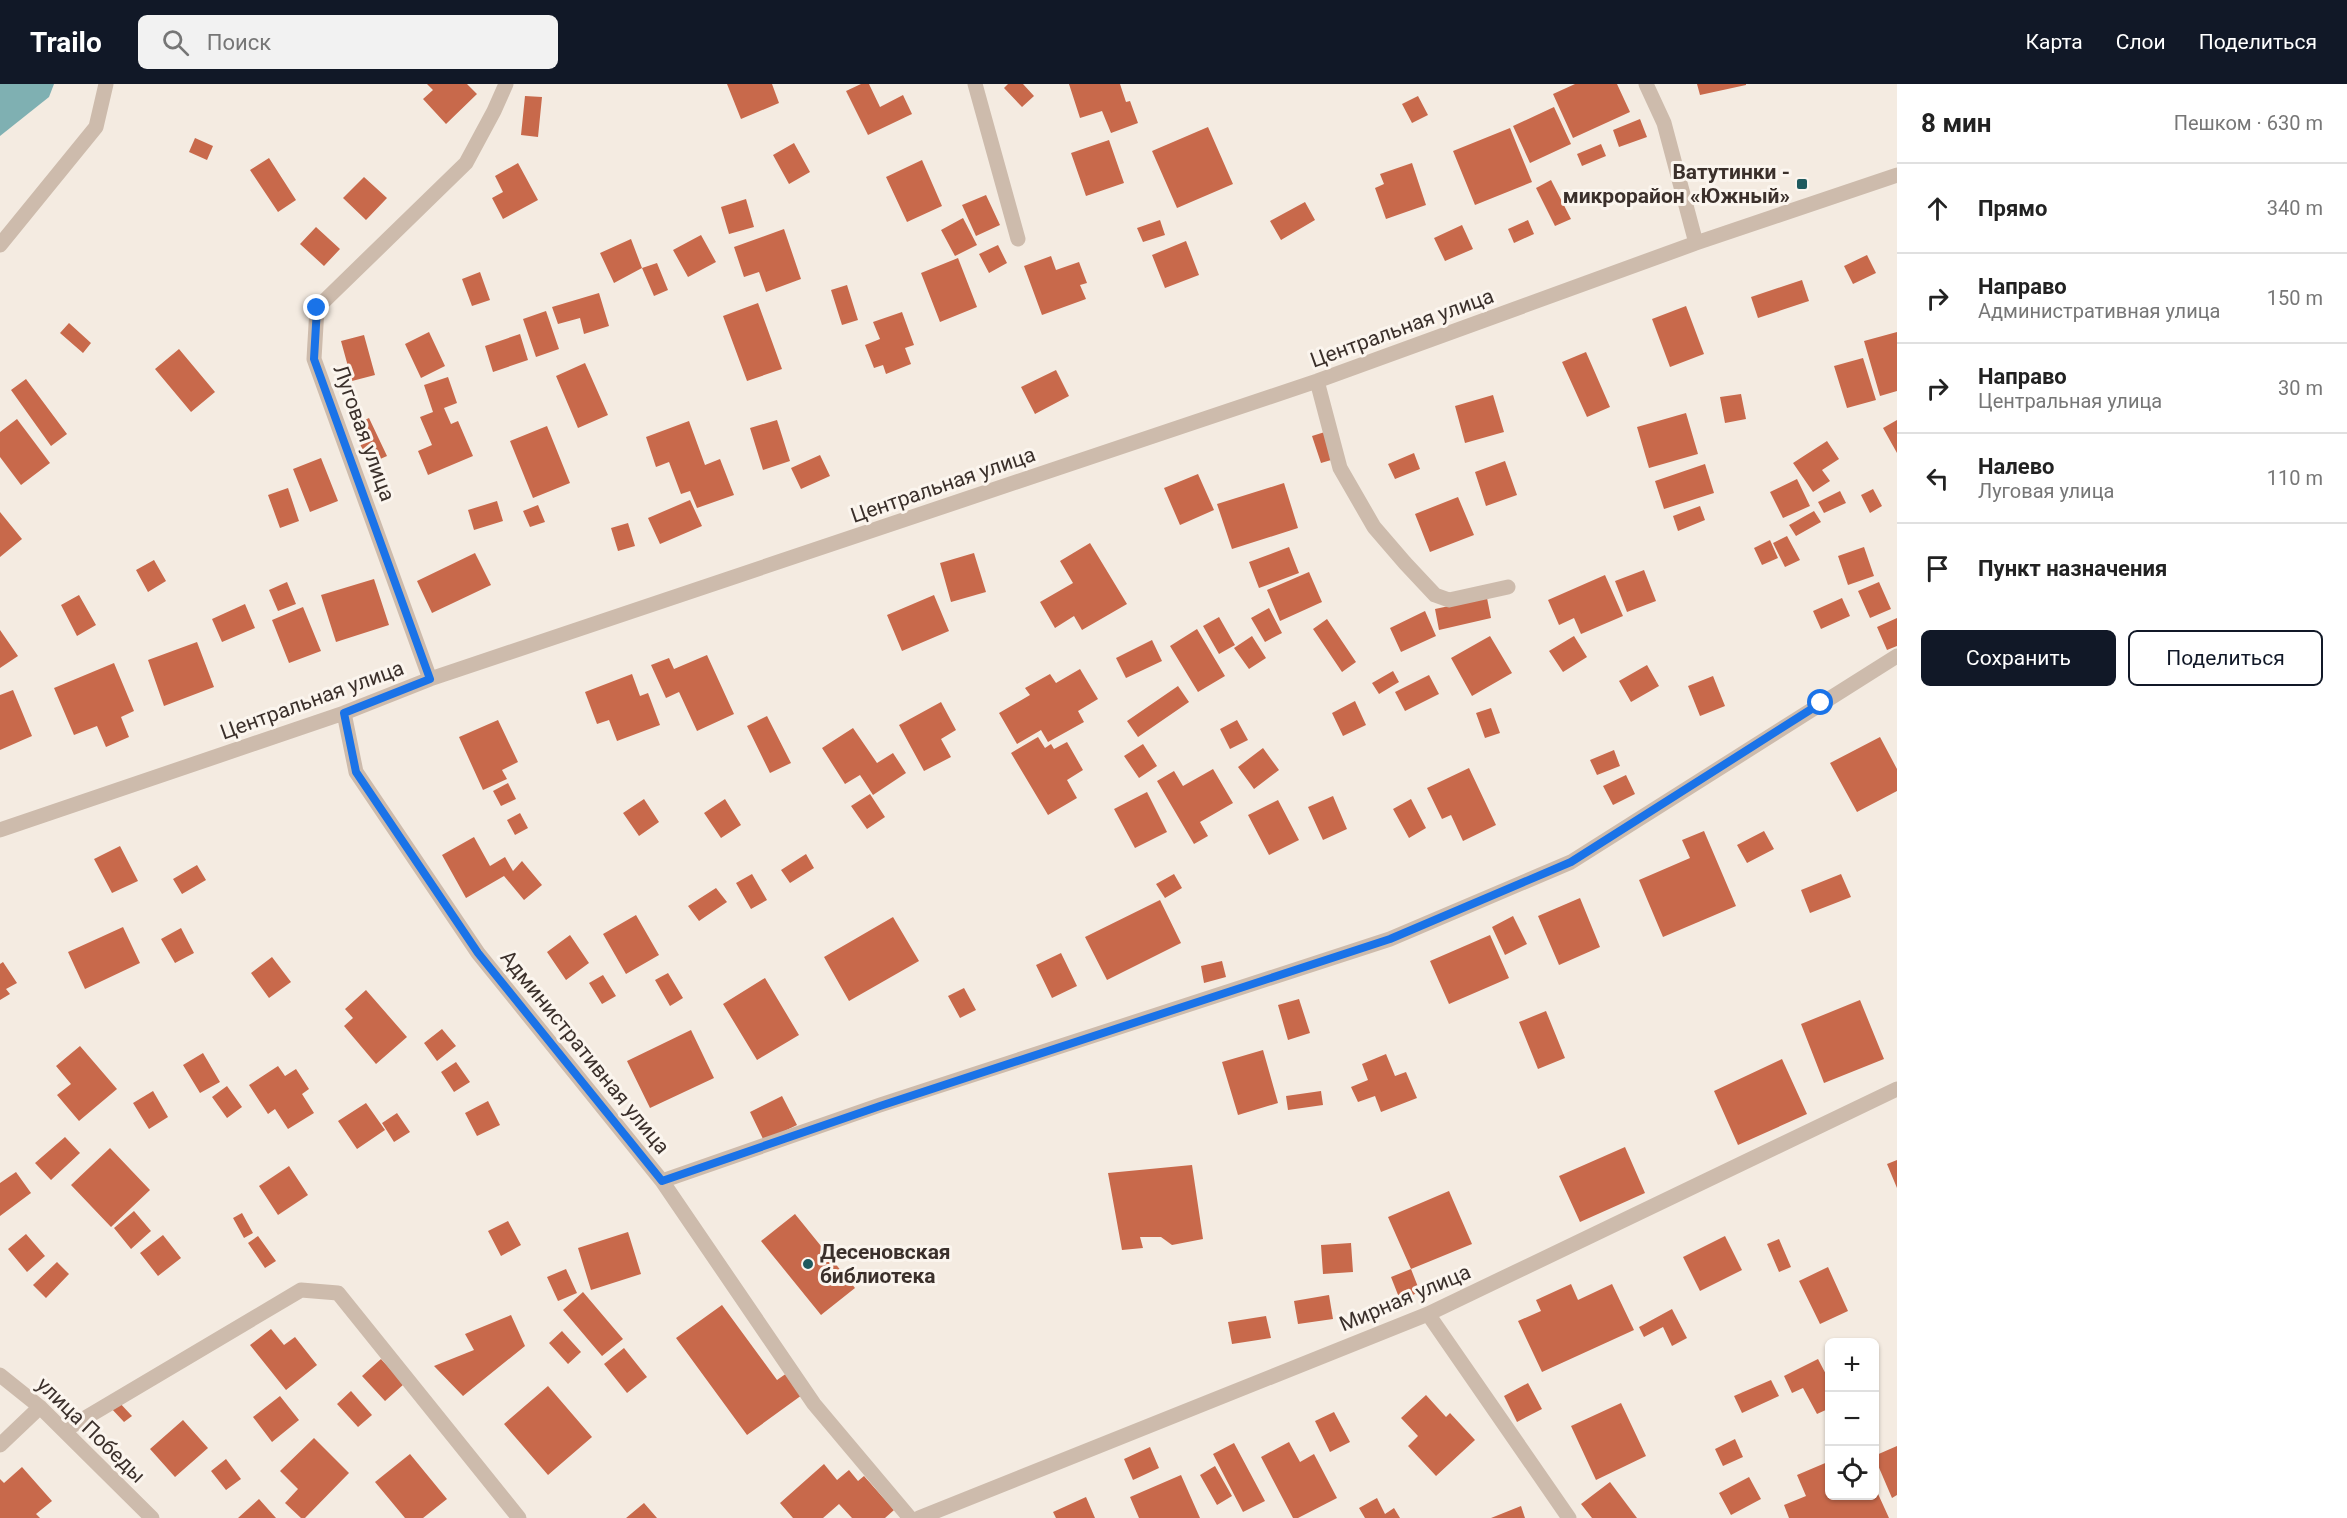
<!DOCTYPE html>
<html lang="ru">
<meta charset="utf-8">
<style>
body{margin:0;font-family:Roboto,sans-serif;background:#f2f2f2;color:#222}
.controls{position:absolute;right:18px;bottom:18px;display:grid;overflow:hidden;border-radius:9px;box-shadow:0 2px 4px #0004}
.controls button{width:54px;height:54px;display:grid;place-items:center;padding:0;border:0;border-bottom:2px solid #e0e0e0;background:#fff;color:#222;font:30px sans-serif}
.stop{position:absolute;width:18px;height:18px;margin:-14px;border:4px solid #1a73e8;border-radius:50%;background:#fff}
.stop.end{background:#1a73e8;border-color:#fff;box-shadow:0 2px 6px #0008}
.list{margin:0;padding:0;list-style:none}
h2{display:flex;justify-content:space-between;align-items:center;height:78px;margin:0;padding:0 24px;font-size:26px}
h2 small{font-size:20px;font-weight:400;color:#767676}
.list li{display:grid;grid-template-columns:39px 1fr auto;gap:18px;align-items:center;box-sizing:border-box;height:90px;padding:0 24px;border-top:2px solid #e0e0e0}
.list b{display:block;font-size:22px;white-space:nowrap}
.list p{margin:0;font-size:20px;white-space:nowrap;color:#767676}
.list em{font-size:20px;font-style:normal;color:#767676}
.actions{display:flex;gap:12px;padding:18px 24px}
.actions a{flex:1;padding:14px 0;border:2px solid #111827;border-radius:9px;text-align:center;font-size:21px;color:#111827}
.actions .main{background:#111827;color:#fff}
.icon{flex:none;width:33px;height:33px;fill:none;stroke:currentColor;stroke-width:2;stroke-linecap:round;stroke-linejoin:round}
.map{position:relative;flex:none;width:1897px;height:1434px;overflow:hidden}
header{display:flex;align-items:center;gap:36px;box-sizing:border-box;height:84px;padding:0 30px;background:#111827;color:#fff}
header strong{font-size:28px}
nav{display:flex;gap:33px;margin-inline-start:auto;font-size:21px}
.search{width:420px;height:54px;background:#f2f2f2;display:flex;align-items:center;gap:15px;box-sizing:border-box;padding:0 21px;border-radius:9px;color:#767676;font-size:22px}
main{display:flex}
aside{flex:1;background:#fff}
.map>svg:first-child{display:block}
.water{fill:#7fb0b2}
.building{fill:#c8694b}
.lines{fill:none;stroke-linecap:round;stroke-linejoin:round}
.minor{stroke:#cdbbac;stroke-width:15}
.route{stroke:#1a73e8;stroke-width:8}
.poi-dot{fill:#1f5a5e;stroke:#fbf5ee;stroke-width:2}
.labels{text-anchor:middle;stroke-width:6;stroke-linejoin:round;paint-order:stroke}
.poi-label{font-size:21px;font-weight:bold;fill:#3b302b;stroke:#fbf5ee;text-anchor:end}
.street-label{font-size:21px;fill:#3b302b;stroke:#fbf5ee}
</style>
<header>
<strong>Trailo</strong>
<div class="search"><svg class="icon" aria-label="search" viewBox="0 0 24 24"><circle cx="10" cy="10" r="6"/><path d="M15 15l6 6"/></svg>Поиск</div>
<nav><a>Карта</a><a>Слои</a><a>Поделиться</a></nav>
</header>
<main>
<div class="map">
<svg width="1897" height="1434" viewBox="0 0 1897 1434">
<rect width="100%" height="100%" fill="#f4ebe1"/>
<!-- water -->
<path class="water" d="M0,0H54L49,13L0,52Z"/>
<!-- building -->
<path class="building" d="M427,0H467L477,10L446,40L423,15L433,6Z
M727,0H772L779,19L741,35Z
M861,0H869L880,23L903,11L912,30L868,51L846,7Z
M1008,0H1023L1034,12L1022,23L1004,4Z
M1069,0H1120L1126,18L1130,17L1138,39L1111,49L1102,27L1080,34Z
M1575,0H1617L1630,28L1573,54L1553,10Z
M1697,0H1746V1L1700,11Z
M525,12L542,13L538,53L521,51Z
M1418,12L1428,31L1412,39L1402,20Z
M1554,23L1571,60L1530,79L1513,42Z
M1640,35L1647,53L1619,63L1613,46Z
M1208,43L1233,100L1177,124L1152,67Z
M1510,44L1532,98L1475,121L1453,67Z
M195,54L213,62L207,76L189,68Z
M1109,56L1124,99L1086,112L1071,69Z
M794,59L810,88L789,100L773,71Z
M1601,60L1606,72L1582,82L1577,70Z
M269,74L296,116L278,128L250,86Z
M922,76L942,122L907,138L886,93Z
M518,79L538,116L503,135L492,114L503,108L495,92Z
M1412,79L1426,121L1386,135L1375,104L1384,100L1380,90Z
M364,93L387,114L366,136L343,114Z
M1551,96L1571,135L1555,142L1536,104Z
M986,111L1000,141L976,152L962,121Z
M746,115L754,143L729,150L721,123Z
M1305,118L1315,136L1281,156L1270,137Z
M963,134L977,161L955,172L941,146Z
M1160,136L1165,151L1143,158L1137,144Z
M1528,136L1534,150L1514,159L1508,145Z
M1462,141L1473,165L1445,177L1434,154Z
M316,143L340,165L324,182L300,160Z
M784,145L801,195L766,208L759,188L744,193L734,163Z
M701,151L716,178L688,193L673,166Z
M631,155L642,184L614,199L600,169Z
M1186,157L1199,191L1165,204L1152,171Z
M998,161L1007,179L989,189L979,170Z
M1867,171L1876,189L1853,200L1844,182Z
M1051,172L1056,186L1079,178L1087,199L1080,201L1086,215L1042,231L1024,182Z
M958,174L977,223L940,238L921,189Z
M657,179L668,206L654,212L642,184Z
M480,188L490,216L472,222L462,195Z
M1802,196L1809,217L1758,234L1751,213Z
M847,201L858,236L842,241L831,206Z
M599,209L609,242L584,250L580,234L558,240L552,223Z
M758,219L782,285L747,297L723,232Z
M1686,222L1704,270L1670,283L1652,235Z
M546,227L559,265L536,273L523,235Z
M902,228L914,261L905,264L911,280L886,290L883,281L874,284L865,261L880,255L873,238Z
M69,239L91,259L83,269L60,249Z
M429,248L445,282L421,294L405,260Z
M1897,248V307L1880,312L1864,257Z
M520,250L528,276L493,288L485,262Z
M364,251L375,291L352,297L341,257Z
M179,265L215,308L191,328L155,285Z
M1586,268L1610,323L1587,333L1562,278Z
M1863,274L1876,316L1847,324L1834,282Z
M585,279L608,331L578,344L556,292Z
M1056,286L1069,312L1035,330L1021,303Z
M448,293L457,319L444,324L451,340L458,337L473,372L428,391L418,367L432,361L420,333L433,328L424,301Z
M26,295L67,350L51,362L11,306Z
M1741,310L1746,335L1725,339L1720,313Z
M1493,311L1504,348L1465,359L1455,322Z
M1686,329L1698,370L1649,384L1637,343Z
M369,334L387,372L369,380L352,342Z
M17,335L50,379L21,401L0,373V348Z
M777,336L790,377L763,386L750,344Z
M1897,336V369L1883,344Z
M689,337L705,381L720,375L734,411L697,424L690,407L681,410L669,378L656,383L646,353Z
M547,342L570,399L533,414L510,357Z
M1328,347L1338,374L1321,379L1312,352Z
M1827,357L1839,375L1822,386L1830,397L1813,408L1793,379Z
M1414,369L1420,385L1395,395L1388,380Z
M820,371L830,392L801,405L791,384Z
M321,374L338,417L310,428L293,385Z
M1505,377L1517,411L1486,422L1475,388Z
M1705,380L1714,409L1664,425L1655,397Z
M1198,390L1214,426L1180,441L1164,404Z
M1797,395L1810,422L1783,434L1770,408Z
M1284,399L1298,444L1232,465L1217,420Z
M288,404L299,437L280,444L268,411Z
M1873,405L1882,422L1870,429L1861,411Z
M1840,407L1846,419L1824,429L1818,418Z
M1458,413L1474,451L1430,468L1415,430Z
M690,416L702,442L660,460L648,434Z
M497,417L503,437L474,446L468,426Z
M538,421L545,438L530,443L523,427Z
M1700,422L1705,436L1678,447L1673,432Z
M1814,427L1821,438L1796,452L1789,441Z
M0,428L22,455L0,473Z
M628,439L635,462L618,467L611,444Z
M1787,452L1800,476L1785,483L1773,459Z
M1770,456L1778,474L1762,481L1754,464Z
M1090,459L1127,520L1082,546L1074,532L1055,544L1040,518L1073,499L1060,477Z
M1289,463L1299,489L1259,504L1249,478Z
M1864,463L1874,492L1848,501L1838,472Z
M475,469L491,501L432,529L417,497Z
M974,469L986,508L951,518L940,479Z
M154,476L166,497L148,508L136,486Z
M1644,486L1656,517L1627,528L1615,497Z
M1309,488L1322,518L1280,537L1267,506Z
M1605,491L1623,532L1581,550L1574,534L1559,541L1548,516Z
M374,495L389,541L336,558L321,511Z
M287,498L296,520L278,527L269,506Z
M1879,498L1891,525L1870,534L1858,507Z
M79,511L96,541L77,552L61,521Z
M934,511L949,547L902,567L887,531Z
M1487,514L1491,534L1439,546L1435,525Z
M1842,514L1850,532L1821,545L1813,527Z
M245,520L255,544L222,558L212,535Z
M303,523L321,567L289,579L272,536Z
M1269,524L1282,549L1265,558L1251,534Z
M1425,527L1436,552L1401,568L1390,544Z
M1219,533L1235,561L1219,570L1203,542Z
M1897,534V562L1887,566L1877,543Z
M1327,535L1356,578L1342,588L1313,545Z
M1197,545L1225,592L1198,608L1170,562Z
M0,546L18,572L0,584Z
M1252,552L1266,574L1249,585L1234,564Z
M1490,552L1512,589L1472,612L1451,574Z
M1574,552L1587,573L1563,588L1549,567Z
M1152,556L1162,577L1126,594L1116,574Z
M197,558L214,603L164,622L148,576Z
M707,571L734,630L697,647L679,608L666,614L651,581L669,574L674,585Z
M114,579L134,627L121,633L129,653L106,663L97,642L74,651L54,604Z
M1647,581L1659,602L1631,618L1619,597Z
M1080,585L1098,615L1078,627L1084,638L1048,658L1041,646L1017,660L999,629L1030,611L1025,604L1050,590L1056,599Z
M1393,587L1399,598L1379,610L1372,599Z
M632,590L640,612L648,609L660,641L617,657L609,636L597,640L585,608Z
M1429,591L1439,610L1405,627L1395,608Z
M1713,592L1725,622L1700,632L1688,602Z
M1178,602L1189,618L1138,653L1127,637Z
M13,606L32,652L0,666V611Z
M1355,617L1366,641L1343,652L1332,629Z
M941,618L956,646L941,655L951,673L924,687L899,641Z
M1491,624L1500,649L1485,654L1476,629Z
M767,632L791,679L770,689L747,642Z
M498,636L518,678L502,686L507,695L483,706L459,653Z
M1237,636L1248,656L1230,665L1220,645Z
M853,644L877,679L893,669L906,689L873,711L860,691L845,700L822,664Z
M1038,653L1045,664L1051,660L1054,665L1067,658L1083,686L1067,696L1077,714L1048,731L1011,669Z
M1880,653L1897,685V707L1857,728L1830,679Z
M1143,660L1157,682L1139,694L1124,672Z
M1263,664L1279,686L1254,705L1238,683Z
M1614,666L1620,682L1597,691L1590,676Z
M1469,684L1496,741L1463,757L1451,731L1442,735L1427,704Z
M1213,685L1233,719L1200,738L1208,752L1194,760L1157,697L1174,687L1183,702Z
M1626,691L1635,710L1613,721L1603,702Z
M508,699L516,715L501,722L493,707Z
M1147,708L1167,748L1135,764L1114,725Z
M870,710L885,733L867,745L851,722Z
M1333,712L1347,745L1323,756L1308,723Z
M644,715L659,738L639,752L623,729Z
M725,715L741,741L721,754L704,729Z
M1411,715L1426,744L1409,754L1393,725Z
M1278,716L1299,756L1269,771L1248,731Z
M520,729L528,744L515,751L507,736Z
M1704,747L1736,822L1663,853L1639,796L1690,774L1682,756Z
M1764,747L1774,765L1747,779L1737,761Z
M474,753L490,782L505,773L513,787L522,777L542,801L524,816L504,792L466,814L442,771Z
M120,762L138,797L112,809L94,775Z
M806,770L814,784L790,799L781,786Z
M197,781L206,796L182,810L173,795Z
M752,790L767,816L751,825L736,799Z
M1174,790L1182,804L1165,814L1156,800Z
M1841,790L1851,813L1810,829L1801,806Z
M716,804L727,818L699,837L688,822Z
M1580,814L1600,863L1559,881L1538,832Z
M1160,816L1181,859L1107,896L1085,853Z
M636,831L659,871L626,890L603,850Z
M1513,832L1527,860L1505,871L1492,843Z
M893,833L919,877L849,917L824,873Z
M123,843L140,879L85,905L68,868Z
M181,844L194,869L175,879L161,855Z
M570,851L589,879L566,896L547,868Z
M1490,851L1509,894L1449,920L1430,877Z
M1061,869L1077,902L1052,914L1036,881Z
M272,873L291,898L269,914L251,889Z
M1222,877L1226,893L1204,899L1201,882Z
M3,878L17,899L6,905L10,910L0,916V880Z
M668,889L683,914L670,922L655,896Z
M603,891L616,912L602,920L589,899Z
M765,894L799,951L757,976L723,920Z
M964,904L976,926L960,934L948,912Z
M366,906L407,953L376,980L344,942L353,934L345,925Z
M1299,915L1310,949L1288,956L1278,921Z
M1860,916L1884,975L1824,999L1801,940Z
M1546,927L1565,974L1538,985L1519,938Z
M442,945L456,962L437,977L424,959Z
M691,946L714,994L650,1024L627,977Z
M80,962L117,1005L79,1037L57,1011L71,1000L56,982Z
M1263,966L1278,1019L1238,1031L1222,978Z
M203,969L220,998L200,1009L183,981Z
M1386,970L1395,992L1406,988L1417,1014L1381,1028L1375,1012L1358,1018L1351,1003L1368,996L1362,980Z
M1782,975L1807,1030L1738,1061L1714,1007Z
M456,978L470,998L454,1008L441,988Z
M278,982L285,992L296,985L309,1005L302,1010L314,1029L288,1045L275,1025L268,1030L249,1001Z
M227,1002L242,1023L227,1034L212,1013Z
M153,1007L168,1033L149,1045L133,1019Z
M1321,1007L1323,1021L1288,1026L1286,1012Z
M782,1012L797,1041L764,1057L750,1028Z
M488,1017L500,1041L477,1052L465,1029Z
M366,1019L385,1046L357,1065L338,1037Z
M397,1029L410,1048L394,1058L382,1039Z
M65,1053L80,1069L51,1096L35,1079Z
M1625,1063L1645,1109L1580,1138L1559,1092Z
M110,1064L150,1106L111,1143L71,1101Z
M1897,1076V1104L1887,1080Z
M1192,1081L1203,1155L1172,1161L1161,1153H1140L1143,1164L1122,1166L1108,1089Z
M289,1082L308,1111L278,1131L259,1102Z
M16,1088L31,1109L0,1132V1099Z
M1449,1107L1472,1160L1411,1185L1388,1133Z
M134,1127L151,1147L131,1165L114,1144Z
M242,1129L253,1149L244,1154L233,1134Z
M795,1130L855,1204L821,1231L761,1157Z
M508,1137L521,1161L501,1172L488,1147Z
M628,1148L641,1190L591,1206L578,1164Z
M26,1150L45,1172L27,1188L8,1165Z
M163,1151L181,1174L158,1192L140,1169Z
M258,1152L276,1177L265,1184L248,1159Z
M1725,1152L1742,1186L1700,1207L1683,1173Z
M1779,1155L1791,1183L1779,1188L1767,1160Z
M1351,1159L1353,1188L1323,1190L1321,1161Z
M57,1178L69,1190L46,1214L33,1201Z
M1828,1183L1848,1227L1820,1240L1799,1197Z
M566,1185L577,1209L558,1217L547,1193Z
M1411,1185L1420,1208L1400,1216L1391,1193Z
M1571,1200L1578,1216L1612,1200L1634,1246L1542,1288L1518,1237L1541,1227L1536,1216Z
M583,1208L623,1255L602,1272L563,1226Z
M1329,1211L1333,1235L1298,1240L1294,1217Z
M722,1221L777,1296L787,1289L802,1311L747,1351L676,1254Z
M1672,1225L1687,1254L1672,1262L1663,1243L1644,1253L1639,1243Z
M511,1231L525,1262L463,1312L434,1282L474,1266L465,1250Z
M1266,1232L1271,1254L1232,1260L1228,1238Z
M271,1245L284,1261L295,1253L317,1281L286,1306L250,1261Z
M562,1247L581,1268L568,1280L549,1259Z
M624,1264L647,1293L627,1309L604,1280Z
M381,1275L404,1300L385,1317L362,1292Z
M1818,1275L1830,1298V1324L1817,1330L1803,1304L1792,1309L1784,1292Z
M1771,1296L1779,1312L1742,1329L1734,1312Z
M1528,1299L1542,1325L1517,1338L1504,1312Z
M548,1302L592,1353L548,1391L504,1340Z
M351,1307L372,1331L358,1343L337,1320Z
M1426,1311L1446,1333L1450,1329L1475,1356L1436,1392L1408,1362L1418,1352L1401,1334Z
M280,1312L299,1336L272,1358L253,1333Z
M117,1316L132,1332L124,1338L110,1323Z
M1621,1319L1646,1372L1596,1396L1571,1342Z
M1334,1328L1350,1358L1330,1368L1315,1337Z
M183,1336L208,1364L175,1393L150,1365Z
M314,1354L349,1389L305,1434H301L285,1419L298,1405L280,1387Z
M1735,1355L1743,1373L1723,1382L1715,1365Z
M1289,1358L1300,1378L1314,1370L1337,1414L1298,1434H1293L1261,1373Z
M1234,1359L1265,1417L1243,1428L1213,1370Z
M1897,1362V1411L1892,1414L1874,1372Z
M1150,1363L1159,1384L1133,1396L1124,1375Z
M410,1370L447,1415L423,1434H405L375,1398Z
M226,1375L241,1395L226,1406L211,1387Z
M1830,1377V1412H1874V1401L1889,1434H1789L1784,1421L1806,1412L1797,1391Z
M824,1380L837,1396L849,1386L858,1397L864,1392L894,1426L885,1434H852L839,1420L823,1434H793L780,1419Z
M1215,1382L1232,1412L1217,1421L1200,1391Z
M22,1383L52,1417L36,1430L40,1434H0V1395L4,1399Z
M1181,1391L1200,1434H1139L1130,1413Z
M1749,1393L1761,1415L1731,1431L1719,1409Z
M1610,1398L1637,1434H1592L1581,1420Z
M1086,1413L1095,1434H1056L1053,1428Z
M1377,1414L1385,1430L1394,1424L1400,1434H1365L1359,1424Z
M259,1415L276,1434H238Z
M644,1419L657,1434H626Z
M1521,1422L1525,1434H1491Z"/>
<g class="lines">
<!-- minor -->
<path class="minor" d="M975,0L1018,155
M1646,0L1664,39L1696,159
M0,161L96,43L106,0
M1317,297L1340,384L1374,443L1405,479L1435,511L1449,516L1508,503
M430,595L314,275L317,224L466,79L494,27L506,0
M344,629L356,688L478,869L662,1097L814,1320L910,1434
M0,746L344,629L430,595L1317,297L1696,159L1897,91
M662,1097L880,1021L1390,855L1571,778L1897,572
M1428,1230L1569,1434
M0,1291L40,1323L152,1434
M65,1346L301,1206L338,1209L519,1434
M0,1361L40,1323
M919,1434L1428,1230L1897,1005"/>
</g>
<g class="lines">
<!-- route -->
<path class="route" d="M317,224L314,275L430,595L344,629L356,688L478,869L662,1097L880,1022L1390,855L1571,778L1821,619"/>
</g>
<!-- markers -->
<g class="poi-dot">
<rect x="1796" y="94" width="12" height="12" rx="3"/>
<circle cx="808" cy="1180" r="6"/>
</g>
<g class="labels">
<!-- poi labels -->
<g class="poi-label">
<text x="1790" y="95">Ватутинки -<tspan x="1790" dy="24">микрорайон «Южный»</tspan></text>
<text x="820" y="1175" text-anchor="start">Десеновская<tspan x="820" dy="24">библиотека</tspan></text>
</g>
<!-- street labels -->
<g class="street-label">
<text transform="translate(1402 244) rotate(-20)" y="7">Центральная улица</text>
<text transform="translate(364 349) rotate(70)" y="7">Луговая улица</text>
<text transform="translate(943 401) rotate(-19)" y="7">Центральная улица</text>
<text transform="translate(312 616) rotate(-20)" y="7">Центральная улица</text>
<text transform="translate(585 968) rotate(51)" y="7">Административная улица</text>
<text transform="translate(1405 1214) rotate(-23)" y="7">Мирная улица</text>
<text transform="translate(91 1346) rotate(44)" y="7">улица Победы</text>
</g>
</g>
</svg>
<div class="controls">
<button>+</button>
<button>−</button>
<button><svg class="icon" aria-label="locate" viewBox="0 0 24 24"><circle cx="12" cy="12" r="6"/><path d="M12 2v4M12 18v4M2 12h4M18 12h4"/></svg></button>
</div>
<div class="stop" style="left:1821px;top:619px"></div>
<div class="stop end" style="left:317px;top:224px"></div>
</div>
<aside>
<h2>8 мин<small>Пешком · 630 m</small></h2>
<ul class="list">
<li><svg class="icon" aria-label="ahead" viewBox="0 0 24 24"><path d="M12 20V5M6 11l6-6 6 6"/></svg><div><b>Прямо</b></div><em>340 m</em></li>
<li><svg class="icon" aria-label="right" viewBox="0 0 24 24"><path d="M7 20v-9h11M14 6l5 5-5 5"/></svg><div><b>Направо</b><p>Административная улица</p></div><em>150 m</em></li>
<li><svg class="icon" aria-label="right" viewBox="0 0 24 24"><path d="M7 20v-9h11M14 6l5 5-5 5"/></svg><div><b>Направо</b><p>Центральная улица</p></div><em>30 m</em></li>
<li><svg class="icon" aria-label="left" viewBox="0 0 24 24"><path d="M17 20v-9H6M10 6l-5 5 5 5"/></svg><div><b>Налево</b><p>Луговая улица</p></div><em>110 m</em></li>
<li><svg class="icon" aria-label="arrive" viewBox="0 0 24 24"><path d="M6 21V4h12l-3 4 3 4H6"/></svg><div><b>Пункт назначения</b></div></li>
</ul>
<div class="actions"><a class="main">Сохранить</a><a>Поделиться</a></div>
</aside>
</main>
